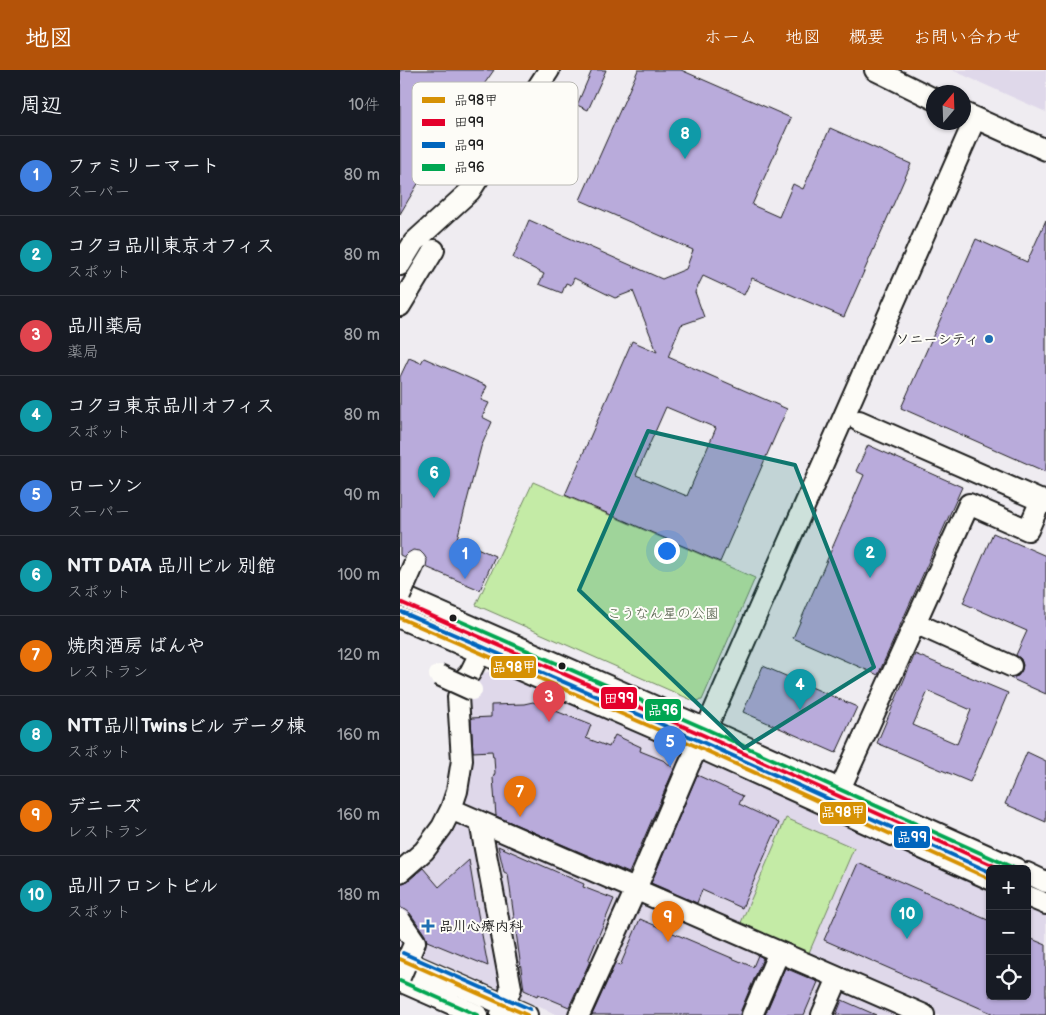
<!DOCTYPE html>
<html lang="ja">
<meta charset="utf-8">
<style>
body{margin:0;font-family:"Balsamiq Sans","Klee One",sans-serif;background:#20242c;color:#f1f3f6}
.controls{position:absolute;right:15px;bottom:15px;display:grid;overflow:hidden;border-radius:8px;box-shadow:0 1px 4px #0004}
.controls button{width:45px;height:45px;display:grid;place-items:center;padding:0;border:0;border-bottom:1px solid #363941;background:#171b24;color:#f1f3f6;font:25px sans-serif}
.compass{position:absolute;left:526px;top:15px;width:45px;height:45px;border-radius:50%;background:#171b24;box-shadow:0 1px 4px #0004;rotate:19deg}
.you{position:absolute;left:266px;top:480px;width:18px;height:18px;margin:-12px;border:4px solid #fff;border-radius:50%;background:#1a73e8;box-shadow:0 0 0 8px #1a73e833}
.badge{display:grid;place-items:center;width:32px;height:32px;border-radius:50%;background:#b45309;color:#fff;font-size:16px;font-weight:700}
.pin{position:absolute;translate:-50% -41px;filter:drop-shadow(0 1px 2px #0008)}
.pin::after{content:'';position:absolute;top:26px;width:18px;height:15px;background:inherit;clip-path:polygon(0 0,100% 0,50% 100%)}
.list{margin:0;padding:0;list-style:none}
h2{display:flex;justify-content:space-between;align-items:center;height:65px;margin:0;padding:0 20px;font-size:21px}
h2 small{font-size:16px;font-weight:400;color:#9ea1a6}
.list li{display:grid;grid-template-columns:32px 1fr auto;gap:15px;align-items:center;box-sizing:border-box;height:80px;padding:0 20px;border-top:1px solid #363941}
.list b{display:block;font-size:19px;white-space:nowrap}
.list p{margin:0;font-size:16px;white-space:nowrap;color:#9ea1a6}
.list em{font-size:16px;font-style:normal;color:#9ea1a6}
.icon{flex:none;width:28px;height:28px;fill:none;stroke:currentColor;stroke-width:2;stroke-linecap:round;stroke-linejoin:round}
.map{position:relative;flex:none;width:646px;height:945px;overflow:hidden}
header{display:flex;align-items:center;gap:30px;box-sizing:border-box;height:70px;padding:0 25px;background:#b45309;color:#fff}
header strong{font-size:24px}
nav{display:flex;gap:28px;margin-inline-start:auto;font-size:18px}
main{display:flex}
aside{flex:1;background:#171b24}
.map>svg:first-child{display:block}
.built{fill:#dfd8ea}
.green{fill:#c4eba6;stroke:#708461}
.building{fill:#b9abdb;stroke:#1c1c1c;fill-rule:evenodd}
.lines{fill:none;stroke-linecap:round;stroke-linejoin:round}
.minor-casing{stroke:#1c1c1c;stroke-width:24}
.minor{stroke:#fdfcf7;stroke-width:20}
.minor-bridge-casing{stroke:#1c1c1c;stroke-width:24;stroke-linecap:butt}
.minor-bridge{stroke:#fdfcf7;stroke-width:20}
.bus-1-casing{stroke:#fdfcf7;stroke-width:8}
.bus-2-casing{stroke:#fdfcf7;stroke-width:8}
.bus-3-casing{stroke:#fdfcf7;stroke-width:8}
.bus-4-casing{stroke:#fdfcf7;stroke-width:8}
.bus-1{stroke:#d69104;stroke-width:4}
.bus-2{stroke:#e4002b;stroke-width:4}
.bus-3{stroke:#0065bd;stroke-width:4}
.bus-4{stroke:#00a651;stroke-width:4}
.marked{fill:#0f766e;fill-opacity:0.2;stroke:#0f766e;stroke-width:4;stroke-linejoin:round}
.poi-dot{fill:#1f6fb2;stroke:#fdfcf7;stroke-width:2}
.bus-dot{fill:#1c1c1c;stroke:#fdfcf7;stroke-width:2}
.labels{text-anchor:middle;stroke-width:4;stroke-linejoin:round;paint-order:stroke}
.poi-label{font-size:14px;font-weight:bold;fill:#1c1c1c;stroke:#fdfcf7;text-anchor:end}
.park-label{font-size:14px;fill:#4e5a45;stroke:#fdfcf7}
.key{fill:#fdfcf7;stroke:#bab9b5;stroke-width:1}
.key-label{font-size:14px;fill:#1c1c1c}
.line-badge{stroke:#fdfcf7;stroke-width:2}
.badge-label{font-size:14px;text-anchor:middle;font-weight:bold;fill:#fff}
</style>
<header>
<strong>地図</strong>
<nav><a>ホーム</a><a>地図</a><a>概要</a><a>お問い合わせ</a></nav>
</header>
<main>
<aside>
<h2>周辺<small>10件</small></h2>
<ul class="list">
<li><span class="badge" style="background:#3f7fe0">1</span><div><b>ファミリーマート</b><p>スーパー</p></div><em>80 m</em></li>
<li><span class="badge" style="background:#0f9aa8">2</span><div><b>コクヨ品川東京オフィス</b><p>スポット</p></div><em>80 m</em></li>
<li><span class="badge" style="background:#e0444e">3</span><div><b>品川薬局</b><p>薬局</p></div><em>80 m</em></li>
<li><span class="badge" style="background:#0f9aa8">4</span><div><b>コクヨ東京品川オフィス</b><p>スポット</p></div><em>80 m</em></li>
<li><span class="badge" style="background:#3f7fe0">5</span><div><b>ローソン</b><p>スーパー</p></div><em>90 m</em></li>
<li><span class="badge" style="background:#0f9aa8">6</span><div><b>NTT DATA 品川ビル 別館</b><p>スポット</p></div><em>100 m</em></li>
<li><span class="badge" style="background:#e8710a">7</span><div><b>焼肉酒房 ばんや</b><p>レストラン</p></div><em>120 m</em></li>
<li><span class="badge" style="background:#0f9aa8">8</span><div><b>NTT品川Twinsビル データ棟</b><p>スポット</p></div><em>160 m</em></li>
<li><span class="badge" style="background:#e8710a">9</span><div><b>デニーズ</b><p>レストラン</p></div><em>160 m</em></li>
<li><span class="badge" style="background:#0f9aa8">10</span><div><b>品川フロントビル</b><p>スポット</p></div><em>180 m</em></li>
</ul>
</aside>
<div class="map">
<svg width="646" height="945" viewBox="0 0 646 945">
<rect width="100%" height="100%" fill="#efecf1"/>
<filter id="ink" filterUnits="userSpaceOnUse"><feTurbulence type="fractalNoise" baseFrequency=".02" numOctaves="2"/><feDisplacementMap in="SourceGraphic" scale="10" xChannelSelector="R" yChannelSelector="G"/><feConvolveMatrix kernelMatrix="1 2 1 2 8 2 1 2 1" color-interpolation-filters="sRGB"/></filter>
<g filter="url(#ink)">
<!-- built -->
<path class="built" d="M552,0H646V42Z
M95,601L269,676L308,695L590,819V926H627V836L646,844V945H158L94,917L75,910L22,885L0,877V810L42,766L65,627L79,605L83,603Z"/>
<!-- green -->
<path class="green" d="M133,412L355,508L302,630L294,631L76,535Z
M386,748L454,778L408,885L340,855Z"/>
<!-- building -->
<path class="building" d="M0,0H94L38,80L0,144Z
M192,0H206L188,40L177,35Z
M238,0H281L391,48L352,135L379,147L393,114L403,119L430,58L511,94L444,247L352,208L344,225L303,206L295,222L304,247L281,255L268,287L387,339L320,492L165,425L232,271L257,282L233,221L215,228L174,208L171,215L166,213L162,223L139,214L144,204L113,188L129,150L262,209L286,199L293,180L180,130ZM266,337L316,358L287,426L236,405Z
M646,150V402L501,338L576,169L627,192Z
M9,288L21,293L24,288L87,316L81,330L89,333L82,347L92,352L81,377L57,469L95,486L80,520L26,497L27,490L24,485L20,481L13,480L8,483L4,487L0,485V307Z
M468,375L562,417L478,605L393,568L464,405L456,401Z
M593,463L646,486V624L610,608L618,606L622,600L623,595L621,589L616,585L627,561L563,533Z
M515,584L608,623L570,712L477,673ZM528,621L571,640L557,674L513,655Z
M363,596L457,637L436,683L343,642Z
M133,632L191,655L186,668L209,677L215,665L241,677L240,681L265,691L274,699L229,803L96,746L93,708L95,703L94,687H93L92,681L73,682L71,648L91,647V635L124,634Z
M627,682L646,691V752L605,734Z
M297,705L343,726L339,734L379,753L342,838L302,820L297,833L251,813Z
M98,776L184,814L183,817L214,829L188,891H190L169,937L138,924L137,926L124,920L108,804L104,802Z
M69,790L78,844L88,896L27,871L25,865L10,843L6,840L1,838L0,836V814L8,811L23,798L39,817Z
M458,793L590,851V926H627V867L646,875V945H596L424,870Z
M240,849L353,897L358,885L363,888L341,940L340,945H192L215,894L220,896Z
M385,898L418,912L404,945H365Z
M442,930L476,945H436Z"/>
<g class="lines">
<!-- minor casing -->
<g class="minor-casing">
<path id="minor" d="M475,0L534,29
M564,43L646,80
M0,195L14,172L70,121L149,0
M0,236L34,180
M459,351L646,433
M0,525L306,659L617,799
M0,548L298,677L590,809
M515,553L611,596
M64,609L70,603L80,583
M440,719L569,434L628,460L641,430
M51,739L524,945
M80,752L111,918L101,945
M0,802L24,781L42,757L51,739L57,721L62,690L58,627
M627,803L646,812
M627,826L646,834
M0,889L127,945
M0,911L77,945
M179,945L236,819L288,697L306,659L575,49
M352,945L379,882
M422,945L438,908"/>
</g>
<!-- minor -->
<use href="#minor" class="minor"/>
<!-- minor-bridge casing -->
<g class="minor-bridge-casing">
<path id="minor-bridge" d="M0,526L15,492
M39,605L72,620
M0,850L15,872L0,907"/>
</g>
<!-- minor-bridge -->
<use href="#minor-bridge" class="minor-bridge"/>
<!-- bus-1 casing -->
<g class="bus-1-casing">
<path id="bus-1" d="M0,548L298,677L590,809
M0,889L127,945"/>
</g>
<!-- bus-2 casing -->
<g class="bus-2-casing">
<path id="bus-2" d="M0,532L303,665L601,799"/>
</g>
<!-- bus-3 casing -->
<g class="bus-3-casing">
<path id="bus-3" d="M2,542L300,671L590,802
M3,883L130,939"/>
</g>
<!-- bus-4 casing -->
<g class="bus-4-casing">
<path id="bus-4" d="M53,548L306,659L616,799
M0,911L77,945"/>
</g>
<!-- bus-1 -->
<use href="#bus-1" class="bus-1"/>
<!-- bus-2 -->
<use href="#bus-2" class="bus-2"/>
<!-- bus-3 -->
<use href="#bus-3" class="bus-3"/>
<!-- bus-4 -->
<use href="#bus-4" class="bus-4"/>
</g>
</g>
<!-- marked area -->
<path class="marked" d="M248,361L395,395L474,597L344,678L179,520Z"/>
<!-- markers -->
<g class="poi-dot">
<circle cx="589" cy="269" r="5"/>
<path d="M25.5 848.5h5v5h5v5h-5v5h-5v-5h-5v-5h5z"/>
</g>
<g class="bus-dot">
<circle cx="53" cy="548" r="4.5"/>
<circle cx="162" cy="596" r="4.5"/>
</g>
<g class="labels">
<!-- poi labels -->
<g class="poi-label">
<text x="579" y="274">ソニーシティ</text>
<text x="39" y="861" text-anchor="start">品川心療内科</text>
</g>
<!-- park labels -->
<g class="park-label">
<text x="263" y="548">こうなん星の公園</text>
</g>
</g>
<!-- legend -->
<rect x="12" y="12" width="166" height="103" rx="8" class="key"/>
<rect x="22" y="27" width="23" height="6" fill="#d69104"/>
<rect x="22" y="49" width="23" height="7" fill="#e4002b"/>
<rect x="22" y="72" width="23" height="6" fill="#0065bd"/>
<rect x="22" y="94" width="23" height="7" fill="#00a651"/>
<g class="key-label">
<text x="54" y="35">品98甲</text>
<text x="54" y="57">田99</text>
<text x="54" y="80">品99</text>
<text x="54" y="102">品96</text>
</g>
<g class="line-badge">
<rect x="90" y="585" width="47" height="24" rx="5" fill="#d69104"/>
<rect x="200" y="616" width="38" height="24" rx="5" fill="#e4002b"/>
<rect x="244" y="628" width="38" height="24" rx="5" fill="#00a651"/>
<rect x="419" y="731" width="48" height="24" rx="5" fill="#d69104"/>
<rect x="493" y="755" width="38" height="24" rx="5" fill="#0065bd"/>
</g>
<g class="badge-label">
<text x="114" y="602">品98甲</text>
<text x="219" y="633">田99</text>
<text x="263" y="645">品96</text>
<text x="443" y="747">品98甲</text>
<text x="512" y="772">品99</text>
</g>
</svg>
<div class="controls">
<button>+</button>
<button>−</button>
<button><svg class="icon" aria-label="locate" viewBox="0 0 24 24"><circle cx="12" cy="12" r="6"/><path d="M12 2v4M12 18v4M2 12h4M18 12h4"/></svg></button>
</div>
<svg class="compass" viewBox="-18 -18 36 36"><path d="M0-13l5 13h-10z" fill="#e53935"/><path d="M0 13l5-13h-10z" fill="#9ea1a6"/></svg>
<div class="you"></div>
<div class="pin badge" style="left:65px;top:509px;background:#3f7fe0">1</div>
<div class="pin badge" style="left:470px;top:508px;background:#0f9aa8">2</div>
<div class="pin badge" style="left:149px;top:652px;background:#e0444e">3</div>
<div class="pin badge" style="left:400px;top:640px;background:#0f9aa8">4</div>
<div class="pin badge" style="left:270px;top:697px;background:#3f7fe0">5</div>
<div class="pin badge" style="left:34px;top:428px;background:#0f9aa8">6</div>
<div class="pin badge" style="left:120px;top:747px;background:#e8710a">7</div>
<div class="pin badge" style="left:285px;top:89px;background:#0f9aa8">8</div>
<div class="pin badge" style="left:268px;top:872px;background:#e8710a">9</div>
<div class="pin badge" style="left:507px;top:869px;background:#0f9aa8">10</div>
</div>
</main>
